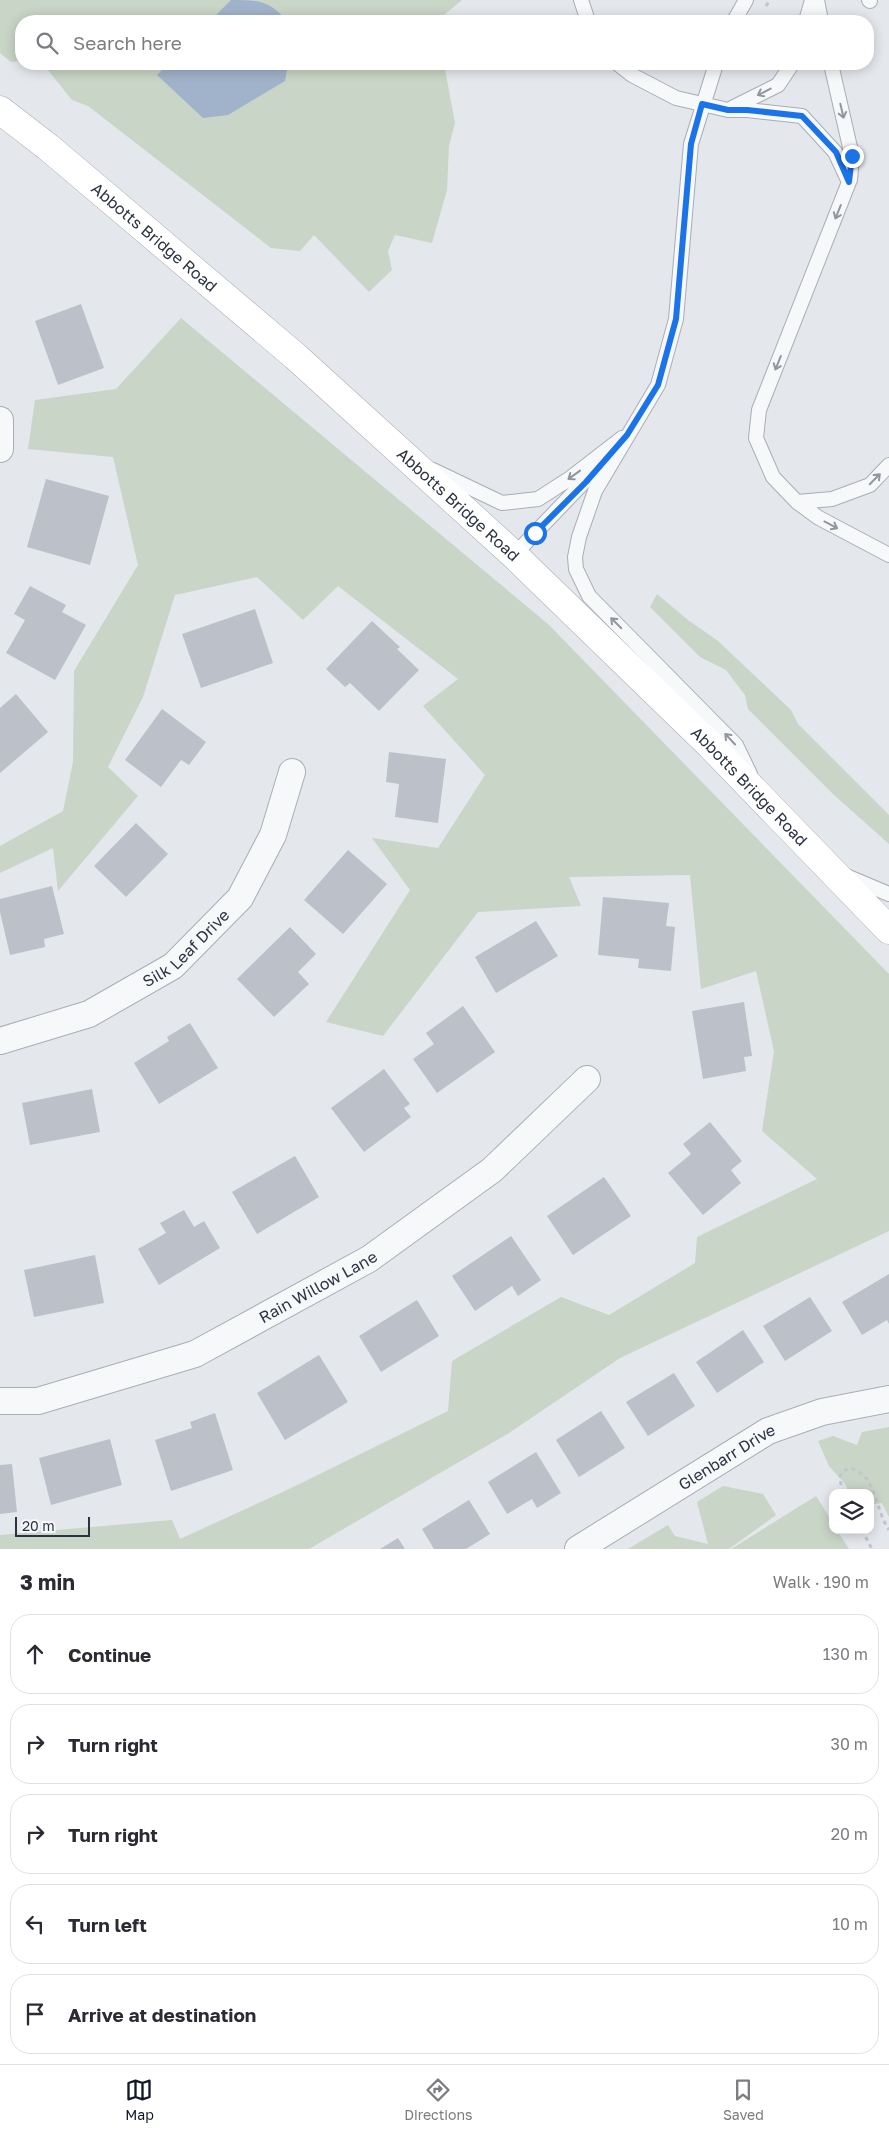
<!DOCTYPE html>
<meta charset="utf-8">
<style>
body{margin:0;font-family:"Golos Text",sans-serif;background:#f7f7f7;color:#2b2b33}
.controls{position:absolute;right:15px;bottom:15px;display:grid;overflow:hidden;border-radius:10px;box-shadow:0 2px 12px #0003}
.controls button{width:45px;height:45px;display:grid;place-items:center;padding:0;border:0;border-bottom:1px solid #e1e1e2;background:#fff;color:#2b2b33;font:25px sans-serif}
.scale{position:absolute;left:15px;bottom:12px;width:75px;box-sizing:border-box;padding-left:5px;border:2px solid #2c3444;border-top:0;font-size:14px;line-height:18px;white-space:nowrap;color:#2c3444;-webkit-text-stroke:4px #f4f6f9;paint-order:stroke}
.stop{position:absolute;width:15px;height:15px;margin:-11px;border:4px solid #1a73e8;border-radius:50%;background:#fff}
.stop.end{background:#1a73e8;border-color:#fff;box-shadow:0 1px 5px #0008}
.list{margin:0;padding:0;list-style:none}
h2{display:flex;justify-content:space-between;align-items:center;height:65px;margin:0;padding:0 20px;font-size:21px}
h2 small{font-size:16px;font-weight:400;color:#7c7c81}
.list li{display:grid;grid-template-columns:32px 1fr auto;gap:15px;align-items:center;box-sizing:border-box;height:80px;margin:0 10px 10px;padding:0 10px;border:1px solid #e1e1e2;border-radius:20px}
.list b{display:block;font-size:19px;white-space:nowrap}
.list em{font-size:16px;font-style:normal;color:#7c7c81}
.icon{flex:none;width:28px;height:28px;fill:none;stroke:currentColor;stroke-width:2;stroke-linecap:round;stroke-linejoin:round}
.map{position:relative;flex:none;width:889px;height:1549px;overflow:hidden}
.search{position:absolute;background:#fff;box-shadow:0 2px 12px #0003;left:15px;right:15px;top:15px;height:55px;display:flex;align-items:center;gap:12px;box-sizing:border-box;padding:0 18px;border-radius:20px;color:#7c7c81;font-size:19px}
.sheet{height:515px;background:#fff}
nav{display:flex;justify-content:space-around;align-items:center;box-sizing:border-box;height:70px;border-top:1px solid #e1e1e2;background:#fff;font-size:14px;color:#7c7c81}
nav a{display:grid;justify-items:center;gap:2px}
nav .on{color:#111827}
.map>svg:first-child{display:block}
.green{fill:#c9d5c6}
.water{fill:#a1b3ca}
.building{fill:#bcc0c9}
.lines{fill:none;stroke-linecap:round;stroke-linejoin:round}
.service-casing{stroke:#a9aeb6;stroke-width:16}
.minor-casing{stroke:#a9aeb6;stroke-width:28}
.secondary-casing{stroke:#a9aeb6;stroke-width:29}
.path{stroke:#c2c5cb;stroke-width:3;stroke-dasharray:4 4;stroke-linecap:butt}
.service{stroke:#f7f8fa;stroke-width:14}
.minor{stroke:#f7f8fa;stroke-width:26}
.secondary{stroke:#fff;stroke-width:28}
.oneway{stroke:#92969f}
.route{stroke:#1a73e8;stroke-width:6}
.labels{text-anchor:middle;stroke-width:4;stroke-linejoin:round;paint-order:stroke}
.street-label{font-size:16px;fill:#2c3444;stroke:#f4f6f9}
</style>
<div class="map">
<svg width="889" height="1549" viewBox="0 0 889 1549">
<rect width="100%" height="100%" fill="#e4e7ec"/>
<!-- green -->
<path class="green" d="M0,0H462L437,21H21V61L11,62L0,53Z
M43,64H444L455,123L449,146L447,190L432,243L395,235L388,251L392,270L369,292L314,235L300,251L271,248L88,106L72,100Z
M181,318L548,624L889,974V1231L620,1358L509,1433L309,1549H0V1535L172,1520L180,1539L287,1490L448,1411L452,1361L561,1297L609,1315L695,1263L697,1237L817,1179L762,1131L774,1051L756,971L701,989L690,875L569,877L581,906L478,912L383,1036L326,1022L410,890L372,838L438,848L485,775L423,706L458,679L338,586L303,620L257,577L175,595L143,697L108,767L138,796L58,891L53,848L0,873V846L63,811L73,762L74,671L138,565L113,457L28,449L35,400L116,389Z
M657,594L688,620L718,641L791,710L798,724L889,815V844L833,794L748,709L745,695L726,670L700,657L650,607Z
M889,1427V1517L882,1503L870,1505V1493H849L845,1484L829,1466L818,1441L833,1436L857,1445L862,1432Z
M723,1486L763,1494L776,1515L729,1549H628L668,1525L675,1536L708,1544L697,1502Z
M816,1496L833,1523V1530H837L849,1549H731Z"/>
<!-- water -->
<path class="water" d="M231,0C258,0 269,0 287,21H210Z
M168,64H288L285,81L228,115L203,118L157,75Z"/>
<!-- building -->
<path class="building" d="M81,304L104,368L58,385L35,321Z
M46,479L109,496L90,565L27,547Z
M30,586L66,605L62,612L86,625L55,680L6,653L25,620L14,614Z
M255,609L273,663L201,688L182,634Z
M372,621L400,647L397,649L419,670L379,711L350,683L345,687L326,669Z
M16,694L48,732L0,773V708Z
M162,709L206,742L189,765L181,760L161,787L125,760Z
M389,752L446,759L438,823L395,817L399,784L386,782Z
M136,823L168,854L126,897L94,866Z
M348,850L387,884L343,934L304,900Z
M52,886L64,934L44,939L45,947L10,955L0,912V899Z
M603,897L669,903L666,926L675,927L671,971L638,968L639,959L598,955Z
M536,921L558,956L496,993L475,957Z
M290,927L316,954L298,972L309,984L274,1017L237,979Z
M744,1002L752,1056L744,1057L746,1071L703,1079L692,1011Z
M463,1006L495,1052L437,1093L413,1059L434,1044L426,1033Z
M190,1023L218,1068L159,1104L134,1063L169,1041L167,1037Z
M384,1069L410,1104L404,1108L411,1117L364,1152L331,1108Z
M92,1089L100,1132L30,1145L22,1103Z
M710,1122L742,1161L731,1170L741,1183L703,1215L668,1173L691,1154L683,1144Z
M295,1156L319,1197L257,1234L232,1192Z
M604,1177L631,1216L573,1255L547,1216Z
M184,1210L194,1227L204,1221L220,1248L159,1285L138,1249L166,1233L160,1223Z
M511,1236L541,1280L518,1296L512,1286L475,1311L452,1276Z
M95,1255L104,1303L34,1317L24,1270Z
M889,1274V1324L887,1320L862,1335L842,1302Z
M810,1297L832,1331L785,1361L763,1326Z
M417,1300L439,1336L381,1372L359,1336Z
M743,1330L764,1362L717,1393L696,1362Z
M319,1355L348,1402L285,1440L257,1393Z
M674,1373L695,1406L648,1436L626,1402Z
M601,1411L625,1448L579,1477L556,1440Z
M215,1413L233,1470L171,1491L155,1440L192,1428L190,1422Z
M110,1439L122,1485L51,1505L39,1458Z
M536,1452L561,1493L537,1508L532,1499L507,1514L488,1482Z
M12,1464L17,1512L0,1514V1465Z
M469,1500L490,1534L466,1549H434L422,1529Z
M398,1538L405,1549H380Z"/>
<g class="lines">
<!-- service casing -->
<g class="service-casing">
<path id="service" d="M581,0L588,21
M817,0L821,21
M869,0L870,1
M734,21L746,0
M806,21L812,0
M618,64L632,75L676,98L728,110H747L802,116L835,152L849,182L759,410L756,438L773,477L797,502L819,518L889,555
M716,64L691,144L676,319L658,385L595,491L579,537L575,557L576,569L589,596L736,745L750,774
M831,64L852,156L850,180
M732,108L778,85L792,64
M433,470L502,503L538,499L569,479L622,438
M797,502L832,499L870,485L889,465
M514,555L607,458
M846,876L889,894"/>
</g>
<!-- minor casing -->
<g class="minor-casing">
<g id="minor">
<path d="M0,420V449"/>
<path id="s1" d="M0,1041L89,1014L173,966L240,898L273,835L292,772"/>
<path id="s2" d="M0,1401H38L195,1354L369,1259L492,1170L587,1079"/>
<path id="s3" d="M578,1549L768,1431L822,1412L889,1399"/>
</g>
</g>
<!-- secondary casing -->
<g class="secondary-casing">
<g id="secondary">
<path id="s4" d="M0,110L48,147L295,356L514,555L710,745L889,930"/>
</g>
</g>
<!-- path -->
<path class="path" d="M766,6L770,0
M842,1493L840,1477L843,1471L851,1468C856,1471 862,1473 865,1477C876,1489 878,1514 889,1530
M862,1530L872,1549"/>
<!-- service -->
<use href="#service" class="service"/>
<!-- minor -->
<use href="#minor" class="minor"/>
<!-- secondary -->
<use href="#secondary" class="secondary"/>
</g>
<!-- one-way arrows -->
<defs><path id="oneway-shaft" d="M-6 0H5M1.5-3L5.5 0L1.5 3" fill="none" stroke-width="1.6" stroke-linecap="round" stroke-linejoin="round" transform="scale(1.25)"/></defs>
<g class="oneway">
<use href="#oneway-shaft" transform="translate(764 92) rotate(153)"/>
<use href="#oneway-shaft" transform="translate(842 111) rotate(77)"/>
<use href="#oneway-shaft" transform="translate(838 212) rotate(112)"/>
<use href="#oneway-shaft" transform="translate(778 363) rotate(112)"/>
<use href="#oneway-shaft" transform="translate(574 475) rotate(144)"/>
<use href="#oneway-shaft" transform="translate(875 479) rotate(-45)"/>
<use href="#oneway-shaft" transform="translate(831 525) rotate(28)"/>
<use href="#oneway-shaft" transform="translate(616 623) rotate(-135)"/>
<use href="#oneway-shaft" transform="translate(730 739) rotate(-133)"/>
</g>
<g class="lines">
<!-- route -->
<path class="route" d="M535,533L586,482L627,435L658,385L676,319L691,144L702,104L728,110H747L802,116L836,152L849,182L852,156"/>
</g>
<g class="labels">
<!-- street labels -->
<g class="street-label">
<text dy="6" stroke="none"><textPath href="#s4" startOffset="200">Abbotts Bridge Road</textPath></text>
<text dy="6" stroke="none"><textPath href="#s4" startOffset="605">Abbotts Bridge Road</textPath></text>
<text dy="6" stroke="none"><textPath href="#s4" startOffset="1010">Abbotts Bridge Road</textPath></text>
<text dy="6" stroke="none"><textPath href="#s1" startOffset="211">Silk Leaf Drive</textPath></text>
<text dy="6" stroke="none"><textPath href="#s2" startOffset="342">Rain Willow Lane</textPath></text>
<text dy="6" stroke="none"><textPath href="#s3" startOffset="175">Glenbarr Drive</textPath></text>
</g>
</g>
</svg>
<div class="controls">
<button><svg class="icon" aria-label="layers" viewBox="0 0 24 24"><path d="M12 4l9 5-9 5-9-5zM3 14l9 5 9-5"/></svg></button>
</div>
<div class="scale">20 m</div>
<div class="stop" style="left:535px;top:533px"></div>
<div class="stop end" style="left:852px;top:156px"></div>
<div class="search"><svg class="icon" aria-label="search" viewBox="0 0 24 24"><circle cx="10" cy="10" r="6"/><path d="M15 15l6 6"/></svg>Search here</div>
</div>
<section class="sheet">
<h2>3 min<small>Walk · 190 m</small></h2>
<ul class="list">
<li><svg class="icon" aria-label="ahead" viewBox="0 0 24 24"><path d="M12 20V5M6 11l6-6 6 6"/></svg><div><b>Continue</b></div><em>130 m</em></li>
<li><svg class="icon" aria-label="right" viewBox="0 0 24 24"><path d="M7 20v-9h11M14 6l5 5-5 5"/></svg><div><b>Turn right</b></div><em>30 m</em></li>
<li><svg class="icon" aria-label="right" viewBox="0 0 24 24"><path d="M7 20v-9h11M14 6l5 5-5 5"/></svg><div><b>Turn right</b></div><em>20 m</em></li>
<li><svg class="icon" aria-label="left" viewBox="0 0 24 24"><path d="M17 20v-9H6M10 6l-5 5 5 5"/></svg><div><b>Turn left</b></div><em>10 m</em></li>
<li><svg class="icon" aria-label="arrive" viewBox="0 0 24 24"><path d="M6 21V4h12l-3 4 3 4H6"/></svg><div><b>Arrive at destination</b></div></li>
</ul>
</section>
<nav>
<a class="on"><svg class="icon" aria-label="map" viewBox="0 0 24 24"><path d="M3 6l6-2 6 2 6-2v14l-6 2-6-2-6 2zM9 4v14M15 6v14"/></svg>Map</a>
<a><svg class="icon" aria-label="directions" viewBox="0 0 24 24"><path d="M12 3l9 9-9 9-9-9zM9 14v-3h6M13 9l2 2-2 2"/></svg>Directions</a>
<a><svg class="icon" aria-label="saved" viewBox="0 0 24 24"><path d="M7 4h10v16l-5-4-5 4z"/></svg>Saved</a>
</nav>
